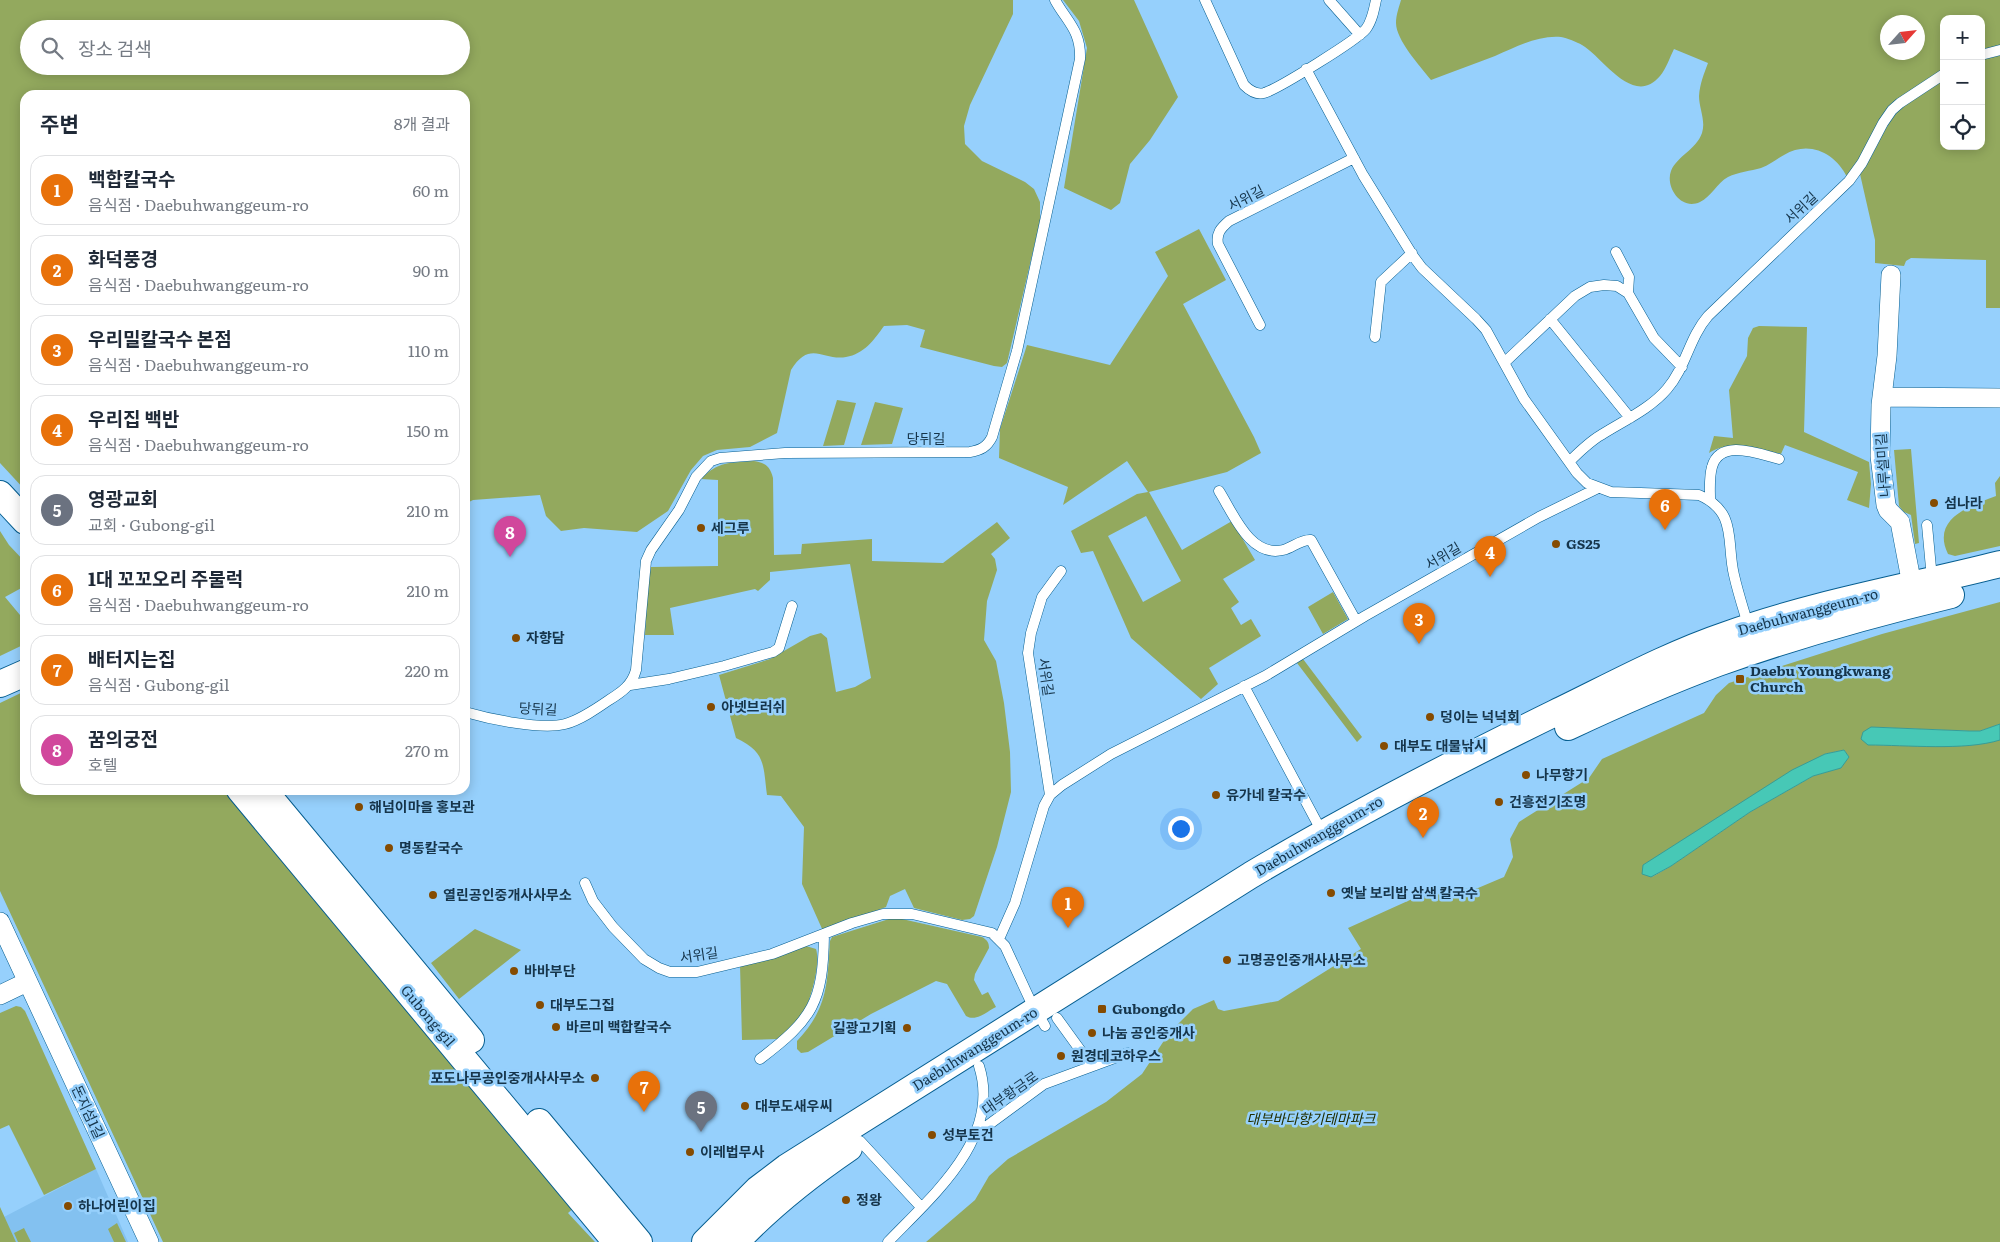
<!DOCTYPE html>
<html lang="ko">
<meta charset="utf-8">
<style>
body{margin:0;font-family:Literata,"Noto Sans KR",serif;background:#f6f6f7;color:#1f2937}
.controls{position:absolute;right:15px;top:15px;display:grid;overflow:hidden;border-radius:10px;box-shadow:0 2px 12px #0003}
.controls button{width:45px;height:45px;display:grid;place-items:center;padding:0;border:0;border-bottom:1px solid #e0e1e3;background:#fff;color:#1f2937;font:25px sans-serif}
.compass{position:absolute;left:1880px;top:15px;width:45px;height:45px;border-radius:50%;background:#fff;box-shadow:0 2px 12px #0003;rotate:63deg}
.you{position:absolute;left:1180px;top:828px;width:18px;height:18px;margin:-12px;border:4px solid #fff;border-radius:50%;background:#1a73e8;box-shadow:0 0 0 8px #1a73e833}
.badge{display:grid;place-items:center;width:32px;height:32px;border-radius:50%;background:#854b01;color:#fff;font-size:16px;font-weight:700}
.pin{position:absolute;translate:-50% -41px;filter:drop-shadow(0 1px 2px #0008)}
.pin::after{content:'';position:absolute;top:26px;width:18px;height:15px;background:inherit;clip-path:polygon(0 0,100% 0,50% 100%)}
.list{margin:0;padding:0;list-style:none}
h2{display:flex;justify-content:space-between;align-items:center;height:65px;margin:0;padding:0 20px;font-size:21px}
h2 small{font-size:16px;font-weight:400;color:#747a83}
.list li{display:grid;grid-template-columns:32px 1fr auto;gap:15px;align-items:center;box-sizing:border-box;height:70px;margin:0 10px 10px;padding:0 10px;border:1px solid #e0e1e3;border-radius:15px}
.list b{display:block;font-size:19px;white-space:nowrap}
.list p{margin:0;font-size:16px;white-space:nowrap;color:#747a83}
.list em{font-size:16px;font-style:normal;color:#747a83}
.icon{flex:none;width:28px;height:28px;fill:none;stroke:currentColor;stroke-width:2;stroke-linecap:round;stroke-linejoin:round}
.map{position:relative;flex:none;width:2000px;height:1242px;overflow:hidden}
.search{position:absolute;background:#fff;box-shadow:0 2px 12px #0003;left:20px;top:20px;width:450px;height:55px;display:flex;align-items:center;gap:12px;box-sizing:border-box;padding:0 18px;border-radius:28px;color:#747a83;font-size:19px}
.panel{position:absolute;background:#fff;box-shadow:0 2px 12px #0003;left:20px;top:90px;width:450px;height:705px;border-radius:15px}
.map>svg:first-child{display:block}
.built{fill:#83c1f0}
.green{fill:#93a95e;fill-rule:evenodd}
.water{fill:#47c8b6;stroke:#389c96}
.lines{fill:none;stroke-linecap:round;stroke-linejoin:round}
.lane-casing{stroke:#065e90;stroke-width:11}
.street-casing{stroke:#065e90;stroke-width:20}
.secondary-casing{stroke:#065e90;stroke-width:28}
.lane{stroke:#fff;stroke-width:10}
.street{stroke:#fff;stroke-width:19}
.secondary{stroke:#fff;stroke-width:26}
.poi-dot{fill:#854b01;stroke:#96d0fc;stroke-width:2}
.labels{text-anchor:middle;stroke-width:5;stroke-linejoin:round;paint-order:stroke}
.street-label{font-size:14px;fill:#16354b;stroke:#96d0fc}
.poi-label{font-size:14px;font-weight:bold;fill:#16354b;stroke:#96d0fc;text-anchor:start}
.park-label{font-size:14px;font-style:italic;fill:#232e00;stroke:#96d0fc}
</style>
<div class="map">
<svg width="2000" height="1242" viewBox="0 0 2000 1242">
<rect width="100%" height="100%" fill="#96d0fc"/>
<!-- built -->
<path class="built" d="M96,1169L128,1242H16L4,1217Z"/>
<!-- green -->
<path class="green" d="M0,0H1013V14L970,105L964,126L965,144L982,161L1025,182L1034,189L1040,202V221L1007,363L1002,367L994,366L920,347L925,330L907,325L884,326C874,340 864,354 846,357C823,361 810,339 791,370L777,433L750,447L717,450L703,456L691,470L668,511L637,532L584,528L561,531L546,516L540,495L473,500L465,504V95H25V490L0,463ZM29,29H461V66H29Z
M1063,0H1134L1178,97L1150,140L1130,164L1120,203L1111,210L1064,188L1087,48L1079,21Z
M1401,0H2000V47L1981,51V19H1944V70L1900,99L1847,177C1835,153 1809,140 1784,155C1776,159 1770,165 1761,168C1751,171 1738,172 1728,177C1717,183 1711,197 1700,202C1681,211 1665,187 1671,171C1677,156 1696,150 1702,133C1706,121 1699,108 1699,96C1700,83 1704,74 1708,63L1674,49C1670,57 1666,69 1660,76C1633,108 1603,57 1582,45C1577,42 1567,38 1561,37C1538,35 1516,47 1495,56C1474,64 1452,72 1431,80C1420,66 1396,40 1396,23C1396,15 1399,7 1401,0ZM1888,22H1918V52H1888Z
M2000,55V308H1986V260L1911,258L1906,261L1904,266L1875,263V240L1860,174C1876,154 1883,126 1901,108C1912,96 1930,88 1944,80V146H1981V59Z
M1199,229L1226,280L1183,304L1254,437L1261,453L1227,472L1149,492L1182,550L1232,521L1255,560L1223,579L1239,602L1231,608L1241,625L1251,619L1261,636L1209,668L1218,684L1201,699L1131,638L1093,551L1081,553L1071,531L1137,494L1148,492L1127,461L1063,505L1068,487L999,458L1000,429L1027,345L1110,365L1168,276L1155,252ZM1146,516L1181,581L1143,602L1108,536Z
M1759,326L1807,327L1804,432L1869,462L1871,484L1869,508L1847,500L1858,472L1785,445L1781,454C1757,449 1732,439 1709,453L1714,436L1733,438L1729,390L1747,356L1748,338L1753,328Z
M837,400L856,403L844,445L823,446Z
M875,402L903,408L892,444L861,445Z
M1911,449L1919,543L1915,544L1911,515L1904,512L1899,506L1894,450Z
M754,461C765,463 770,466 773,478L774,555L801,554L802,544L872,539V561L943,563L997,522L1010,538L991,554L995,559L997,570L987,601L984,640L996,661L1004,703L1010,752L1011,792L997,847L974,916L970,919L962,920L914,908L905,889L890,896L886,907L823,931L802,884L804,827L781,796L767,795C763,765 766,752 736,738L719,675L770,659L810,636L821,633L827,638L836,692L855,687L871,678L850,564L770,572V580L758,591L755,589L670,608L674,635H645L647,589L651,567L718,566V480L701,479C718,461 730,463 754,461Z
M2000,476V546L1955,556L1948,554C1931,519 1969,506 1996,496L1995,483Z
M0,531L9,545L25,562V586L5,597L25,621V644L0,656Z
M1333,592L1348,619L1323,634L1308,607Z
M2000,602V724L1980,731H1969L1871,727L1868,745L1965,746L2000,740V1242H926L975,1200L989,1176L1008,1159L1106,1102L1142,1074L1169,1033L1193,1009L1214,1000L1218,1009L1224,1011L1278,1001L1361,949L1348,928L1432,890L1478,888L1504,877L1513,857L1510,839L1519,822L1589,778L1602,759L1704,713L1716,695L1729,683L1882,634ZM1844,750L1849,757L1840,768L1813,776L1750,812L1671,866L1652,877L1825,754Z
M1303,659L1362,737L1357,742L1297,663Z
M25,691V790H229L576,1206L568,1213L595,1242H163L0,891V703Z
M889,919H902L982,937C987,940 989,942 989,948L975,974L974,980L982,995L988,992L996,1007C986,1012 976,1022 966,1016L947,984L936,981L871,1014L808,1052L801,1053L797,1049V1041C828,1008 827,985 830,941L832,937Z
M475,929L521,950L459,999L431,963Z
M806,946L816,949C821,964 810,1004 801,1017C796,1025 786,1032 778,1039L742,1040L740,965Z
M16,1006L21,1007L25,1011L96,1169L44,1195L9,1125L0,1129V1013Z
M0,1207L16,1242H0Z
M117,1223L126,1242H114L108,1229Z
M24,1228L31,1242H18L14,1233Z"/>
<!-- water -->
<path class="water" d="M2000,724V740C1965,751 1906,745 1868,745L1861,739L1863,732L1871,727L1969,731H1980Z
M1844,750L1849,757L1841,768L1813,776L1750,812L1671,866L1651,877L1642,874L1643,865L1792,770L1825,754Z"/>
<g class="lines">
<!-- lane casing -->
<g class="lane-casing">
<path id="lane" d="M1205,0L1244,85C1250,91 1256,95 1264,93C1278,89 1357,40 1366,29C1372,21 1374,10 1376,0
M1329,0L1360,35
M1981,55L2000,50
M1306,69L1363,175L1413,256L1422,268L1476,319L1486,330L1524,399L1577,473L1587,483L1611,492L1699,495C1738,512 1726,542 1734,575C1738,593 1744,611 1749,628
M1616,252L1629,277L1628,293
M1550,319L1630,418
M1260,325L1218,244C1216,233 1221,228 1229,221L1354,158
M1375,337L1381,282L1412,253
M1504,363L1575,296L1590,287L1604,285L1617,286L1628,293L1654,338L1682,367
M1569,462C1579,452 1589,442 1601,435C1623,421 1650,409 1667,389C1686,367 1689,338 1708,316L1849,181L1862,163L1883,123L1892,110L1900,103L1944,74
M1219,491C1233,513 1250,558 1283,550C1292,548 1301,539 1311,540L1356,621
M1710,499C1710,489 1709,477 1712,467C1720,438 1759,454 1779,459
M1927,525L1932,579
M630,685L669,679L724,666L773,652L779,648L792,606
M1244,686L1322,832
M465,712C489,719 541,730 565,724C580,720 596,709 609,700C622,692 632,685 636,670L646,561L651,550L679,510L696,477L711,461L720,458L785,453L970,452C981,450 987,447 992,437L1017,351L1080,59C1081,30 1067,22 1055,0
M1050,795L1028,653L1031,633L1042,597L1061,571
M585,883L593,901L613,927L644,959L659,968L670,972H697L772,954L852,923L883,914H912L992,933L1005,946L1030,1000L1045,1026
M999,939L1015,903L1044,806L1050,795L1062,785L1111,754L1265,676L1365,616L1539,517L1598,488
M1057,1018L1091,1065
M760,1059C813,1019 823,1002 824,935
M976,1134L1044,1084L1128,1053
M860,1141L921,1207
M888,1242C932,1196 1002,1138 979,1066"/>
</g>
<!-- street casing -->
<g class="street-casing">
<path id="street" d="M1891,275L1887,356L1881,405L1880,456L1886,505L1888,510L1900,522L1912,585
M1882,397L2000,398
M0,922L149,1242
M0,995L27,982"/>
</g>
<!-- secondary casing -->
<g class="secondary-casing">
<path id="secondary" d="M0,494L25,521
M0,684L25,673
M1568,727C1617,704 1667,682 1718,663C1794,636 1872,614 1951,595
M240,790L616,1242
M266,793L471,1040
M539,1122L639,1242
M705,1242L758,1189L787,1167L1251,875C1350,816 1451,764 1555,713C1611,686 1667,655 1726,635C1815,603 1909,587 2000,564
M736,1242C770,1206 808,1176 849,1148"/>
</g>
<!-- lane -->
<use href="#lane" class="lane"/>
<!-- street -->
<use href="#street" class="street"/>
<!-- secondary -->
<use href="#secondary" class="secondary"/>
</g>
<!-- markers -->
<g class="poi-dot">
<circle cx="1934" cy="503" r="5"/>
<circle cx="701" cy="528" r="5"/>
<circle cx="1556" cy="544" r="5"/>
<circle cx="516" cy="638" r="5"/>
<rect x="1735" y="674" width="10" height="10" rx="2.5"/>
<circle cx="711" cy="707" r="5"/>
<circle cx="1430" cy="717" r="5"/>
<circle cx="1384" cy="746" r="5"/>
<circle cx="1526" cy="775" r="5"/>
<circle cx="1216" cy="795" r="5"/>
<circle cx="1499" cy="802" r="5"/>
<circle cx="359" cy="807" r="5"/>
<circle cx="389" cy="848" r="5"/>
<circle cx="1331" cy="893" r="5"/>
<circle cx="433" cy="895" r="5"/>
<circle cx="1227" cy="960" r="5"/>
<circle cx="514" cy="971" r="5"/>
<circle cx="540" cy="1005" r="5"/>
<rect x="1097" y="1004" width="10" height="10" rx="2.5"/>
<circle cx="556" cy="1027" r="5"/>
<circle cx="907" cy="1028" r="5"/>
<circle cx="1092" cy="1033" r="5"/>
<circle cx="1061" cy="1056" r="5"/>
<circle cx="595" cy="1078" r="5"/>
<circle cx="745" cy="1106" r="5"/>
<circle cx="932" cy="1135" r="5"/>
<circle cx="690" cy="1152" r="5"/>
<circle cx="846" cy="1200" r="5"/>
<circle cx="68" cy="1206" r="5"/>
</g>
<g class="labels">
<!-- street labels -->
<g class="street-label">
<text transform="translate(1246 198) rotate(-27)" y="5">서위길</text>
<text transform="translate(1801 208) rotate(-43)" y="5">서위길</text>
<text x="926" y="444">당뒤길</text>
<text transform="translate(1883 465) rotate(-94)" y="5">나루설미길</text>
<text transform="translate(1443 556) rotate(-30)" y="5">서위길</text>
<text transform="translate(1808 612) rotate(-15)" y="5">Daebuhwanggeum-ro</text>
<text transform="translate(1046 677) rotate(82)" y="5">서위길</text>
<text transform="translate(538 709) rotate(3)" y="5">당뒤길</text>
<text transform="translate(1319 836) rotate(-30)" y="5">Daebuhwanggeum-ro</text>
<text transform="translate(699 955) rotate(-8)" y="5">서위길</text>
<text transform="translate(428 1016) rotate(50)" y="5">Gubong-gil</text>
<text transform="translate(975 1049) rotate(-32)" y="5">Daebuhwanggeum-ro</text>
<text transform="translate(1010 1093) rotate(-35)" y="5">대부황금로</text>
<text transform="translate(88 1112) rotate(65)" y="5">돈지섬1길</text>
</g>
<!-- poi labels -->
<g class="poi-label">
<text x="1944" y="508">섬나라</text>
<text x="711" y="533">세그루</text>
<text x="1566" y="549">GS25</text>
<text x="526" y="643">자향담</text>
<text x="1750" y="676">Daebu Youngkwang<tspan x="1750" dy="16">Church</tspan></text>
<text x="721" y="712">아넷브러쉬</text>
<text x="1440" y="722">덩이는 넉넉회</text>
<text x="1394" y="751">대부도 대물낚시</text>
<text x="1536" y="780">나무향기</text>
<text x="1226" y="800">유가네 칼국수</text>
<text x="1509" y="807">건흥전기조명</text>
<text x="369" y="812">해넘이마을 홍보관</text>
<text x="399" y="853">명동칼국수</text>
<text x="1341" y="898">옛날 보리밥 삼색 칼국수</text>
<text x="443" y="900">열린공인중개사사무소</text>
<text x="1237" y="965">고명공인중개사사무소</text>
<text x="524" y="976">바바부단</text>
<text x="550" y="1010">대부도그집</text>
<text x="1112" y="1014">Gubongdo</text>
<text x="566" y="1032">바르미 백합칼국수</text>
<text x="897" y="1033" text-anchor="end">길광고기획</text>
<text x="1102" y="1038">나눔 공인중개사</text>
<text x="1071" y="1061">원경데코하우스</text>
<text x="585" y="1083" text-anchor="end">포도나무공인중개사사무소</text>
<text x="755" y="1111">대부도새우씨</text>
<text x="942" y="1140">성부토건</text>
<text x="700" y="1157">이레법무사</text>
<text x="856" y="1205">정왕</text>
<text x="78" y="1211">하나어린이집</text>
</g>
<!-- park labels -->
<g class="park-label">
<text x="1311" y="1124">대부바다향기테마파크</text>
</g>
</g>
</svg>
<div class="controls">
<button>+</button>
<button>−</button>
<button><svg class="icon" aria-label="locate" viewBox="0 0 24 24"><circle cx="12" cy="12" r="6"/><path d="M12 2v4M12 18v4M2 12h4M18 12h4"/></svg></button>
</div>
<svg class="compass" viewBox="-18 -18 36 36"><path d="M0-13l5 13h-10z" fill="#e53935"/><path d="M0 13l5-13h-10z" fill="#747a83"/></svg>
<div class="you"></div>
<div class="pin badge" style="left:1068px;top:928px;background:#e8710a">1</div>
<div class="pin badge" style="left:1423px;top:838px;background:#e8710a">2</div>
<div class="pin badge" style="left:1419px;top:644px;background:#e8710a">3</div>
<div class="pin badge" style="left:1490px;top:577px;background:#e8710a">4</div>
<div class="pin badge" style="left:701px;top:1132px;background:#6b7280">5</div>
<div class="pin badge" style="left:1665px;top:530px;background:#e8710a">6</div>
<div class="pin badge" style="left:644px;top:1112px;background:#e8710a">7</div>
<div class="pin badge" style="left:510px;top:557px;background:#d1479c">8</div>
<div class="search"><svg class="icon" aria-label="search" viewBox="0 0 24 24"><circle cx="10" cy="10" r="6"/><path d="M15 15l6 6"/></svg>장소 검색</div>
<section class="panel">
<h2>주변<small>8개 결과</small></h2>
<ul class="list">
<li><span class="badge" style="background:#e8710a">1</span><div><b>백합칼국수</b><p>음식점 · Daebuhwanggeum-ro</p></div><em>60 m</em></li>
<li><span class="badge" style="background:#e8710a">2</span><div><b>화덕풍경</b><p>음식점 · Daebuhwanggeum-ro</p></div><em>90 m</em></li>
<li><span class="badge" style="background:#e8710a">3</span><div><b>우리밀칼국수 본점</b><p>음식점 · Daebuhwanggeum-ro</p></div><em>110 m</em></li>
<li><span class="badge" style="background:#e8710a">4</span><div><b>우리집 백반</b><p>음식점 · Daebuhwanggeum-ro</p></div><em>150 m</em></li>
<li><span class="badge" style="background:#6b7280">5</span><div><b>영광교회</b><p>교회 · Gubong-gil</p></div><em>210 m</em></li>
<li><span class="badge" style="background:#e8710a">6</span><div><b>1대 꼬꼬오리 주물럭</b><p>음식점 · Daebuhwanggeum-ro</p></div><em>210 m</em></li>
<li><span class="badge" style="background:#e8710a">7</span><div><b>배터지는집</b><p>음식점 · Gubong-gil</p></div><em>220 m</em></li>
<li><span class="badge" style="background:#d1479c">8</span><div><b>꿈의궁전</b><p>호텔</p></div><em>270 m</em></li>
</ul>
</section>
</div>
